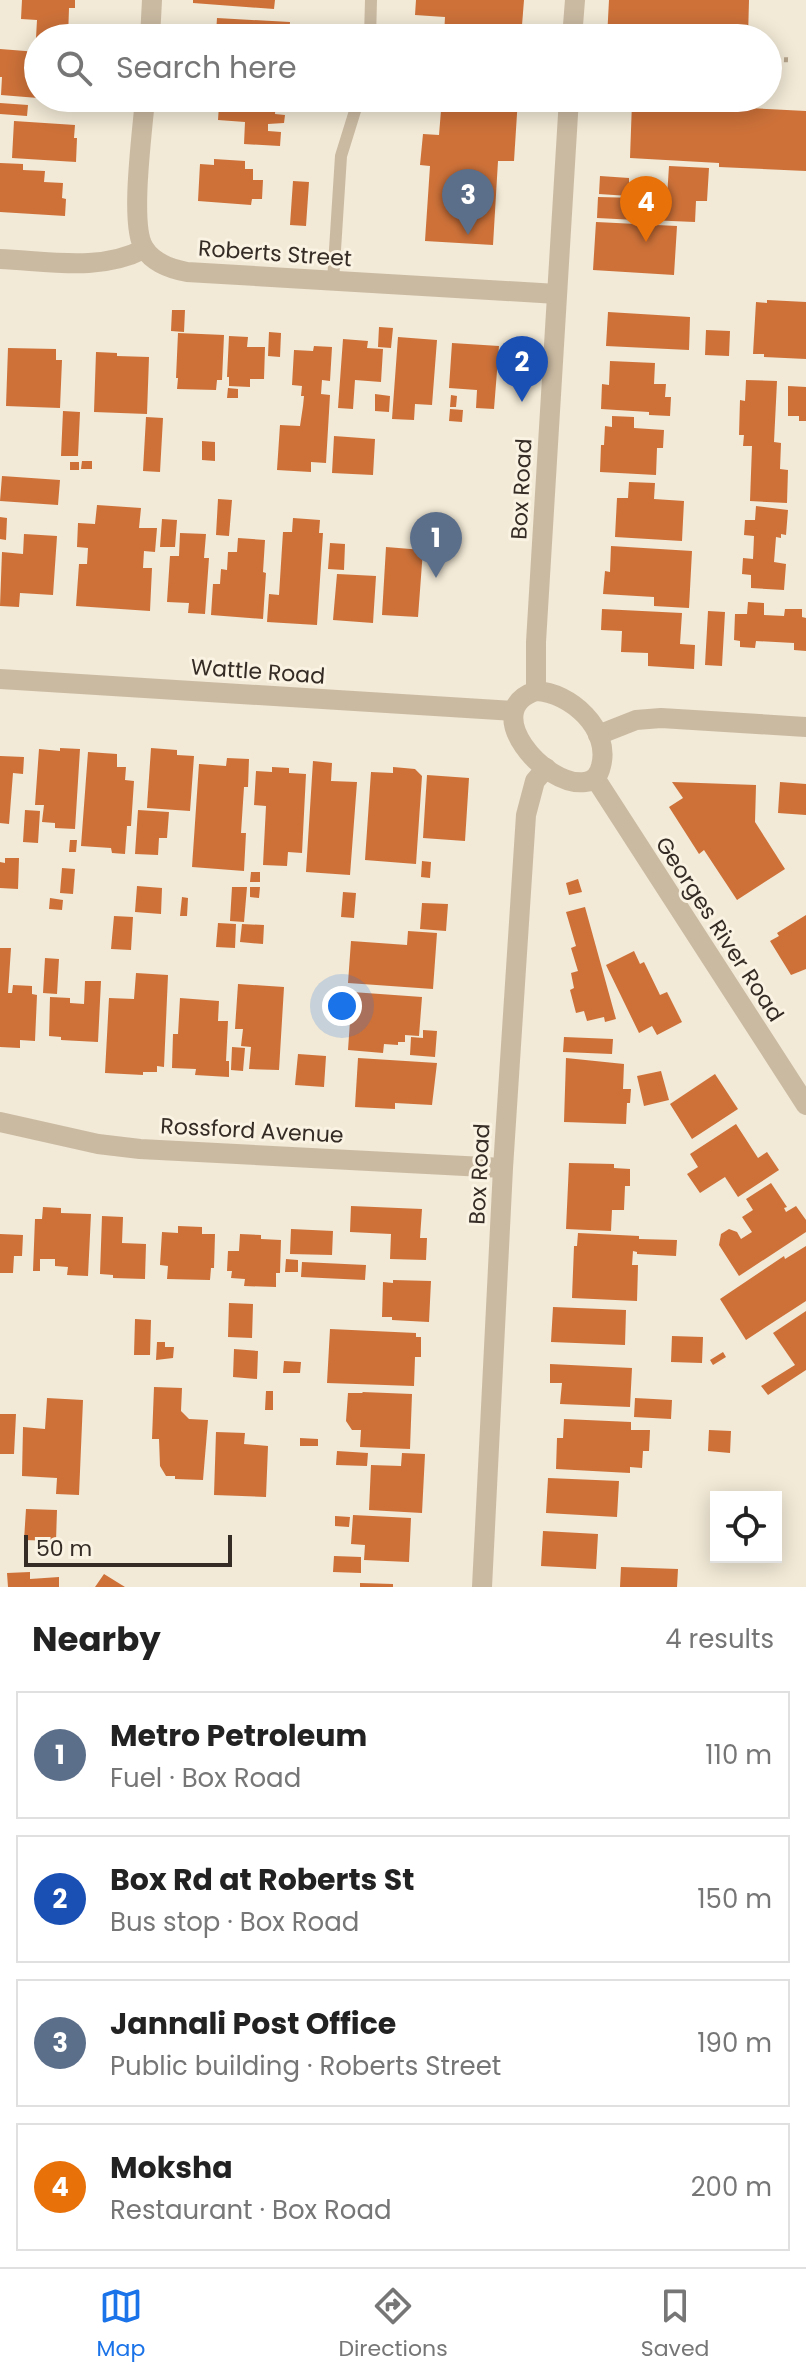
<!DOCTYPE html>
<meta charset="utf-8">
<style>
body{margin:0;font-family:Poppins,sans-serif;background:#f6f6f6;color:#222}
.controls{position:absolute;right:24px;bottom:24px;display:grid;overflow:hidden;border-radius:0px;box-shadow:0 4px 20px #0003}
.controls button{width:72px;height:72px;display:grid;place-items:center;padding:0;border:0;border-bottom:2px solid #e0e0e0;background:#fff;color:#222;font:40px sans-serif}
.scale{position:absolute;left:24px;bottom:20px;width:208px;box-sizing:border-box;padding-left:8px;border:4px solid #342c25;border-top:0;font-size:22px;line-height:28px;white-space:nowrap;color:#342c25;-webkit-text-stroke:6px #faf2e2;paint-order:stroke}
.you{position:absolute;left:342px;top:1006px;width:28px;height:28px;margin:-20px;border:6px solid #fff;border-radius:50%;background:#1a73e8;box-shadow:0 0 0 12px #1a73e833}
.badge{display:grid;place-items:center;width:52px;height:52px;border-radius:50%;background:#1a73e8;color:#fff;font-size:26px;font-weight:700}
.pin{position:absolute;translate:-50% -66px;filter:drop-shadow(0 2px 4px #0008)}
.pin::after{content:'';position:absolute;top:42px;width:28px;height:24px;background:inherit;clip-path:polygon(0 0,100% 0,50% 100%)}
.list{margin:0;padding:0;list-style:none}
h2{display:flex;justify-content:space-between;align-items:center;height:104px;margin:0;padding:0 32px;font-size:34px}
h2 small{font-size:26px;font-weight:400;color:#767676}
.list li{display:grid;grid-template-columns:52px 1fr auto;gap:24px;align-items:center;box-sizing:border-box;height:128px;margin:0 16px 16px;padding:0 16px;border:2px solid #e0e0e0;border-radius:0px}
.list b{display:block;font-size:30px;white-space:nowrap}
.list p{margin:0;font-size:26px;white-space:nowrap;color:#767676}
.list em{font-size:26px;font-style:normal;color:#767676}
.icon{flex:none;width:44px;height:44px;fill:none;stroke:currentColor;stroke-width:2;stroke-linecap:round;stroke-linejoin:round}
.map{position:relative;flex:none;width:806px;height:1587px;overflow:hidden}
.search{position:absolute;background:#fff;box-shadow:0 4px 20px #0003;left:24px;right:24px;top:24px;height:88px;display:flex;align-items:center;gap:20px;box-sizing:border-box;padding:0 28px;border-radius:44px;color:#767676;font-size:30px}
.sheet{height:680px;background:#fff}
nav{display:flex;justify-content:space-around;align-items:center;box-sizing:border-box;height:112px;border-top:2px solid #e0e0e0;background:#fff;font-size:22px;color:#767676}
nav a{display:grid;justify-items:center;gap:4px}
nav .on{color:#1a73e8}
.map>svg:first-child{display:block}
.building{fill:#cd7139}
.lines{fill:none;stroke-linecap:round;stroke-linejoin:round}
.path{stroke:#b6a48c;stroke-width:5;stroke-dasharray:4 4;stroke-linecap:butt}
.service{stroke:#cabaa2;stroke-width:12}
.minor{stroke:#cabaa2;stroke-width:20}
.tertiary{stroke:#cabaa2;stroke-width:20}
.labels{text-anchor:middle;stroke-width:6;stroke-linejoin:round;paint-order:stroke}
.street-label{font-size:22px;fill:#342c25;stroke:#faf2e2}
</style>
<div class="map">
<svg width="806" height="1587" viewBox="0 0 806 1587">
<rect width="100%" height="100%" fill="#f2e9d6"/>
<!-- building -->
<path class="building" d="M22,0H75V8H69L68,38H36L37,20L21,19Z
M193,0H275L274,9L193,3Z
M416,0H524L521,38H426L427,33L444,35L445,17L415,15Z
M609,0H749L748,38H607Z
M217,18L290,22L289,38H208V32L216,33Z
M0,49L38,52V98L1,95L2,77H0Z
M231,98H276L275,114L285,115L284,123L268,124V131L281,132L280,146L244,144L245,122L218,120L219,105H231Z
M442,98H518L514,161H498L493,245L425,241L430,166L420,165L423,134L439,135Z
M673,98H705L704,102L672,100Z
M632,102L806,111V171L719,167V163L630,158Z
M0,103L28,105L27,116L0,114Z
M14,121L75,125L74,138H77L76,162L12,158Z
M214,159L245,161V169H253V180H263L262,199H252L251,205L198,201L200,164L214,165Z
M0,163L23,164V170L45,171L44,182L63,183L62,198L66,199L65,216L0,212Z
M669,166L709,168L707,201H696L695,222L648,220L650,196L667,197Z
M600,176L629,178V196L599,194Z
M293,181L309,182L306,226L290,225Z
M598,197L637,198L636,220L597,218Z
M596,222L677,226L674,275L593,270Z
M767,300L806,302V359L764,357V354H753L756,302L767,303Z
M172,310H185L184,332L171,331Z
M608,312L690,317L689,350L606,346Z
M379,327L393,328L391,348L378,347Z
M706,330L730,331L729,356L705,355Z
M269,332L281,333L280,357L268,356Z
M178,333L224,335L222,380H217L216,390L177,389L178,378H176Z
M229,336L248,337L247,347H265L264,379H250V387L229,386V377H227Z
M398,337L437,340L432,405L415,404L414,420L392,419Z
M343,339L368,341L367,348L383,349L381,382L355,380L353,409L338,408Z
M452,343L499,346L494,409L476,408L477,390L449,388Z
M314,346L332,347L330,381L322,380L321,394L330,395L326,463L311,462V472L277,470L280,425L300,426L303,406L304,396H301L302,386L292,385L294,350L313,351Z
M8,348L56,349V360H62L60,408L6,406Z
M96,352L117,353V356L149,357L147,414L94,412Z
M610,361L655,363L654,384H666L665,397H671L670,416L649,415V412L601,409L602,384L609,385Z
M746,380L777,381L774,442L781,443L780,469L788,470L787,503L750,501L752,446H743L744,435H739L740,400L745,401Z
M788,386L806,387V421H799V416H788Z
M228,388L238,389V398H227Z
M375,394L390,396L389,412L375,411Z
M451,395L457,396L456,407H450Z
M450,409L463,410L462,422L449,421Z
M63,411L80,412L78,456H61Z
M612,416L634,417V428L664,430L663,448H657L656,475L600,472L601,445H604L605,426L612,427Z
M146,417L163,418L160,472L143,471Z
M334,436L375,439L373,475L332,473Z
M202,441L215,442V461L202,460Z
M82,461H92V469H81Z
M70,462H79V470H70Z
M2,476L60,480L58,505L0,501Z
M629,482L655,483L654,499L684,501L682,541L615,537L617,498H628Z
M218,499L232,500L229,536L216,535Z
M97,505L141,508L139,528H157L155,552L144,551L143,568H152L150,611L76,606L79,564H87L88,548L77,547L78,523L95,524Z
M756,506L788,510L786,535L781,534V538L776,537L774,562L786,564L784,590L751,588V575L742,574L743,558L753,559L754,536L744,535L745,520H755Z
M0,517L7,518L6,540L0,539Z
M293,518L320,520L319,533H323L317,625L267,622L269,594L279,595L283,532H292Z
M162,519L177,520L175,547H160Z
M180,533L206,534L204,558H209L205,614L188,613L189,603L167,602L170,556H179Z
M24,534L57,536L53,595L20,593L19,607L0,606L2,552L23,554Z
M238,538L265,540L263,572L266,573L263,619L211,615L213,584H220L221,569L227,570L228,552H237Z
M330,543L345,544L344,570L328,569Z
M611,546L692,551L689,608L654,606V597L603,594L605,571L610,572Z
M386,547L423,550L418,617L382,615Z
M337,574L376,576L373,623L333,620Z
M748,602L764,603V615L784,616L785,609H802V617L806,618V651L794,650V643L756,641L755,648L740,647V641L734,640L735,614H747Z
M602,609L682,613L680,644L695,645L694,669L648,666V653L621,652L622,631L601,630Z
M708,611L725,612L722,666L705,665Z
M60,748L80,749L75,829L55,828V823L42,822L44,805H35L39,749L60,751Z
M151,748L177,750V755L194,756L190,811L147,808Z
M88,752L117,754V767H126L125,780L134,781L131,826H127L125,854L112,853L111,848L81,846Z
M0,756L24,757L23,774L13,773L9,824L0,823Z
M227,758L249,759L248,787H244L241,833H246L244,871L192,867L199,764L226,766Z
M313,761L332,763L331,781L357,782L350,875L306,872Z
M272,767L289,768V773L306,774L302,853L288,852L287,866L263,865L266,806L254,805L256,771L272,772Z
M393,767L415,769L422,776L416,864L365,860L371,772L393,773Z
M427,775L469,778L465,841L423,838Z
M672,782L756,785L755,822L785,869L737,900L704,850L699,854L669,807L683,798Z
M780,782L806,784V815L778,813Z
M25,810L40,811L38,843L23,842Z
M138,810L169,812L167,838H159L158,855L135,854Z
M70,840H77L76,852H69Z
M5,858H19L18,889L0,888V862L5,863Z
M422,861L431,862L430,878L421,877Z
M62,868L75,869L73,894L60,893Z
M251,872H260V882H250Z
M578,879L582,892L569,895L566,883Z
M137,886L162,888L161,914L135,912Z
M232,887H247L244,922L230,921Z
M250,887H260L259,898L250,897Z
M343,892L356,893L354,918L341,917Z
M182,897L188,898L187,916H180Z
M50,898L63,900L62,910L49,909Z
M422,903L448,904L446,931L420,929Z
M585,907L616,1019L605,1022L604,1017L587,1021L584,1011L576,1013L570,990L574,988L571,973L578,971L571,948L576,946L566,912Z
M806,915V969L791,975L770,941L779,936L777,933Z
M114,916L133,917L131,950L111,949Z
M218,923L236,924L235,948L216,947Z
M242,924L264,925L263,944L240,942Z
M408,931L437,933L433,989L348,983L351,941L407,945Z
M0,948H11L8,993H12L13,985L32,986V994L37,995L35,1041L20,1040V1048L0,1047Z
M634,951L640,964L644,962L660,995L667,992L682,1022L657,1035L652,1026L639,1033L606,965Z
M45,958L59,959L57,994L43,993Z
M136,973L168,975L164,1067L157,1066V1072H143V1075L105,1073L109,998L134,999Z
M85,981H101L98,1042L61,1040V1037L49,1036L50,997L70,998V1003L84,1004Z
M238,984L284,987L279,1070L249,1069L251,1047L241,1046L243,1029H235Z
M352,992L422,997L419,1036L405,1035V1042H398V1045L384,1044L383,1053L348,1050Z
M180,998L219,1001L218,1021H228L226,1061H229V1077L195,1075L196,1069L172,1068L173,1034H178Z
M423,1030L437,1031L435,1057L410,1055L411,1037L423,1038Z
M564,1037L613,1039L612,1054L563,1052Z
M232,1047L245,1048L243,1071L231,1070Z
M298,1054L326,1056L324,1087L295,1085Z
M358,1058L437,1063L432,1105L395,1103V1109L355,1107Z
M566,1058L624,1064L623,1089H631L630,1103H627L626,1124L564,1122Z
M661,1071L669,1100L644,1106L637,1076Z
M715,1074L738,1109L692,1139L670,1104Z
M736,1124L758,1158L767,1152L779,1170L738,1197L725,1177L700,1193L687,1174L698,1167L690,1154Z
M569,1163L614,1164V1168L630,1169V1186H625L624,1210H612L611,1231L566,1229Z
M771,1183L787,1207L784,1208L786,1212L796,1206L806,1220V1232L739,1276L719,1245L721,1234L729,1229L737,1232L741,1239L752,1232L742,1217L753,1210L746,1199Z
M351,1206L422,1209L420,1238H427L426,1260L390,1259L391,1234L350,1232Z
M43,1207L61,1208V1213L91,1214L88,1276L67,1275L68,1267L55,1266V1259H40V1271H33L35,1219H42Z
M102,1216L123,1217L122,1243L146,1244L145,1279L113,1278V1275L100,1274Z
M178,1226L202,1227V1234H215L214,1268H211L210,1280L167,1279L168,1266L160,1265L162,1232L178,1233Z
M291,1229L333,1231L332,1255L290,1254Z
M578,1233L639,1236V1239L677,1240L676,1256L637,1254V1252L633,1251L632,1265H638L637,1301L572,1298L574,1246H577Z
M0,1234L23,1235L22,1256H14L13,1273H0Z
M240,1234L261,1235V1239L281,1240L280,1273H276V1287L244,1286L245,1279L231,1278L232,1271H227L228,1251H239Z
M806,1246V1301L746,1340L720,1299L784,1256L785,1259Z
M286,1259L298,1260V1272H285Z
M302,1262L366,1265L365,1280L301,1277Z
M393,1280L431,1281L429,1322L392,1320V1317H382L383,1282L393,1283Z
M229,1303L253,1304L252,1338L228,1337Z
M553,1307L626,1310L625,1345L551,1342Z
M806,1311V1370L768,1395L761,1386L795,1365L773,1333Z
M135,1319L151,1320L150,1355H134Z
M330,1329L416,1333V1337H421V1357H415L414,1386L327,1383Z
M672,1336L703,1337L702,1363L671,1362Z
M157,1342H165V1347H174L173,1358L156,1360Z
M234,1349L258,1351L257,1379L233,1377Z
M723,1352L726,1357L713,1365L710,1360Z
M284,1361L301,1362L300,1373H283Z
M550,1364L632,1368L630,1407L560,1404L562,1383H550Z
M154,1387L182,1388L181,1411L189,1419L208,1420L203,1480L175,1479V1476H166L160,1466L159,1439H152Z
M266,1391H273V1410H265Z
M362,1392L412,1394L410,1449L360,1447L361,1430H352L346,1421L348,1393H363Z
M47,1398L83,1400L79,1495L56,1494L57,1478L22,1476L23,1427L45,1429Z
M635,1398L672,1400L671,1419L634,1417Z
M0,1414H16L14,1454H0Z
M564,1419L631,1422V1430H650L649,1451H643L642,1468L630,1467V1473L556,1469L557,1438H563Z
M709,1430L731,1431L730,1453L708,1451Z
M216,1432L245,1433L244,1444L268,1446L266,1497L214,1495Z
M300,1438L318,1439V1446H300Z
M337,1451L368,1453L367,1466L336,1465Z
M402,1453L425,1454L422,1513L369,1510L371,1465L401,1466Z
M548,1478L619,1481L617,1517L546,1513Z
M26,1509L57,1510L56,1541L24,1540Z
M353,1515L411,1518L409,1562L364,1560L365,1545L351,1544Z
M335,1516L350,1517L349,1527L335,1526Z
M543,1531L598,1534L596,1569L541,1566Z
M334,1556L361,1557V1573L333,1572Z
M621,1567L678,1569L677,1587H620Z
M30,1572V1579L59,1577V1587H8L7,1573Z
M104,1574L125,1587H95Z
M360,1583L393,1584V1587H360Z"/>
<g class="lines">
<!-- path -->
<path class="path" d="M768,59L791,60"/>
<!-- service -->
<path class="service" d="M370,38L371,0
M333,281L341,156L359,98"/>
<!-- minor -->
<path class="minor" d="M150,38L152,0
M145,98C143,128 129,225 144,248C153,263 171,269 187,272L557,294
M0,259C48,261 100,272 144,249
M0,679L513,711
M598,735L636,720L661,718L806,727
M0,1122L98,1144L140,1149L503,1168
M482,1587L503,1168L526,815L535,781L546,768"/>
<!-- tertiary -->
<path class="tertiary" d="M572,38L575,0
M536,691V642L569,98
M536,691C570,692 611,729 601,766C599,775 594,781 585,782C545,788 478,710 536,691Z
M595,778L806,1105"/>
</g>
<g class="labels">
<!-- street labels -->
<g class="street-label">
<text transform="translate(275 253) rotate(4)" y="8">Roberts Street</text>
<text transform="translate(521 489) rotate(-87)" y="8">Box Road</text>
<text transform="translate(258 671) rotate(4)" y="8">Wattle Road</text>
<text transform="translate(720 929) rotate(57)" y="8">Georges River Road</text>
<text transform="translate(252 1130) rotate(3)" y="8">Rossford Avenue</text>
<text transform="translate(479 1174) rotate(-87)" y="8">Box Road</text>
</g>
</g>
</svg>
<div class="controls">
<button><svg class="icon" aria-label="locate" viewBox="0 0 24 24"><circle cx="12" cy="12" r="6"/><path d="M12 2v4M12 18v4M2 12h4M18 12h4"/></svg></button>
</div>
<div class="scale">50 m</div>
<div class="you"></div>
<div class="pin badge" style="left:436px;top:578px;background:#5c6f8a">1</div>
<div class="pin badge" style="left:522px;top:402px;background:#1a4fb4">2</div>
<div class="pin badge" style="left:468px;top:235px;background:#5c6f8a">3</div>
<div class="pin badge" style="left:646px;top:242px;background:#e8710a">4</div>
<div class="search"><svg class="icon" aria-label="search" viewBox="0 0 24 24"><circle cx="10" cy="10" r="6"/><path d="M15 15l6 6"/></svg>Search here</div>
</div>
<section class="sheet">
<h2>Nearby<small>4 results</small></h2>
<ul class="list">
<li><span class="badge" style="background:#5c6f8a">1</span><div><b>Metro Petroleum</b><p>Fuel · Box Road</p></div><em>110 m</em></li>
<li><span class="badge" style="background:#1a4fb4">2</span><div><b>Box Rd at Roberts St</b><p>Bus stop · Box Road</p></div><em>150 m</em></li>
<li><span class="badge" style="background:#5c6f8a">3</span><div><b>Jannali Post Office</b><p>Public building · Roberts Street</p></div><em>190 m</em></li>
<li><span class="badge" style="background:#e8710a">4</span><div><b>Moksha</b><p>Restaurant · Box Road</p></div><em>200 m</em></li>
</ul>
</section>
<nav>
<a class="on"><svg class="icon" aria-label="map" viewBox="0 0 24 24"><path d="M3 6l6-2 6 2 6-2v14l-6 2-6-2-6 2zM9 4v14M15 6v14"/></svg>Map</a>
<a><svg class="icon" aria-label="directions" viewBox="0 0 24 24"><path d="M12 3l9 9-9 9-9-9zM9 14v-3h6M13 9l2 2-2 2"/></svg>Directions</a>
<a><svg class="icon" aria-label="saved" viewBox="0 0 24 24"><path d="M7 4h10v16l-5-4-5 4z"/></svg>Saved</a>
</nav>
